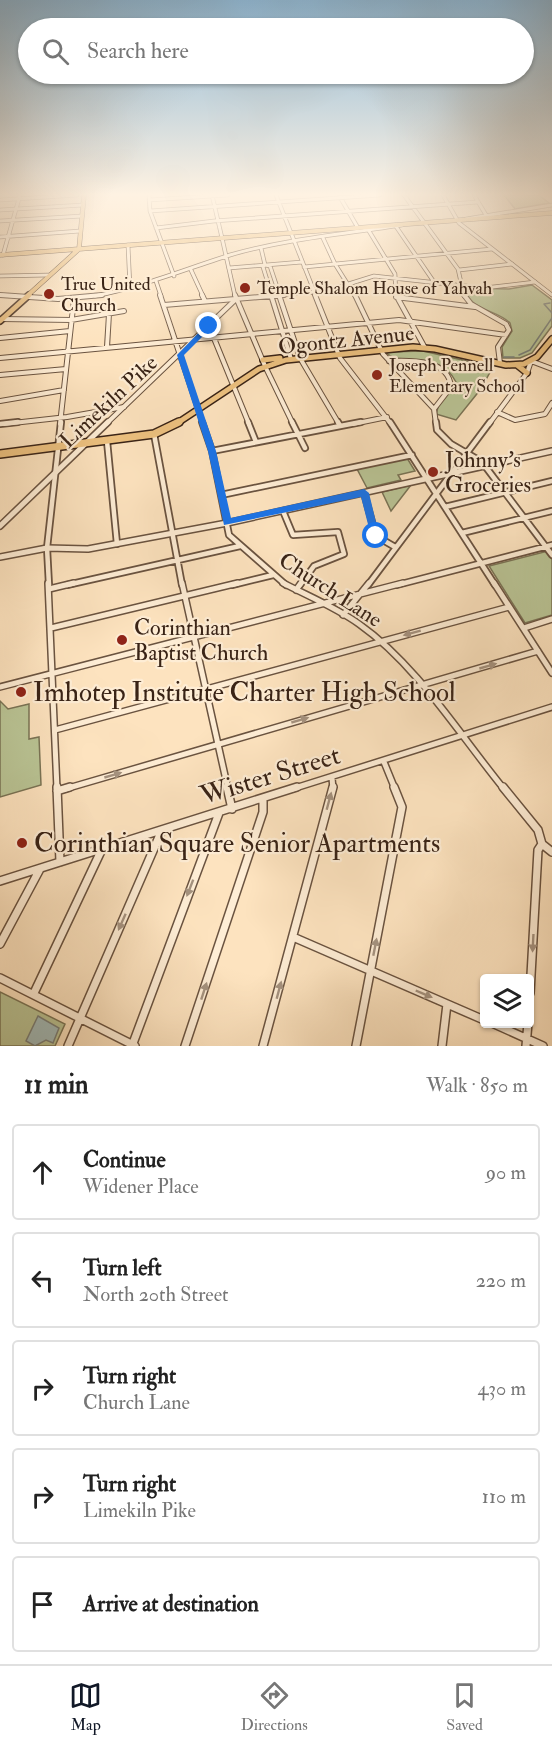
<!DOCTYPE html>
<meta charset="utf-8">
<style>
body{margin:0;font-family:"IM FELL Double Pica",serif;background:#f6f6f6;color:#222}
.controls{position:absolute;right:18px;bottom:18px;display:grid;overflow:hidden;border-radius:6px;box-shadow:0 2px 4px #0004}
.controls button{width:54px;height:54px;display:grid;place-items:center;padding:0;border:0;border-bottom:2px solid #e0e0e0;background:#fff;color:#222;font:30px sans-serif}
.stop{position:absolute;width:18px;height:18px;margin:-14px;border:4px solid #1a73e8;border-radius:50%;background:#fff}
.stop.end{background:#1a73e8;border-color:#fff;box-shadow:0 2px 6px #0008}
.list{margin:0;padding:0;list-style:none}
h2{display:flex;justify-content:space-between;align-items:center;height:78px;margin:0;padding:0 24px;font-size:26px}
h2 small{font-size:20px;font-weight:400;color:#767676}
.list li{display:grid;grid-template-columns:39px 1fr auto;gap:18px;align-items:center;box-sizing:border-box;height:96px;margin:0 12px 12px;padding:0 12px;border:2px solid #e0e0e0;border-radius:6px}
.list b{display:block;font-size:22px;white-space:nowrap}
.list p{margin:0;font-size:20px;white-space:nowrap;color:#767676}
.list em{font-size:20px;font-style:normal;color:#767676}
.icon{flex:none;width:33px;height:33px;fill:none;stroke:currentColor;stroke-width:2;stroke-linecap:round;stroke-linejoin:round}
.map{position:relative;flex:none;width:552px;height:1046px;overflow:hidden}
.search{position:absolute;background:#fff;box-shadow:0 2px 4px #0004;left:18px;right:18px;top:18px;height:66px;display:flex;align-items:center;gap:15px;box-sizing:border-box;padding:0 21px;border-radius:33px;color:#767676;font-size:22px}
.sheet{height:618px;background:#fff}
nav{display:flex;justify-content:space-around;align-items:center;box-sizing:border-box;height:84px;border-top:2px solid #e0e0e0;background:#fff;font-size:16px;color:#767676}
nav a{display:grid;justify-items:center;gap:3px}
nav .on{color:#111827}
.map>svg:first-child{display:block}
.green{fill:#bac596;stroke:#7a7456;stroke-width:1.5}
.water{fill:#a2bcbb;stroke:#787f79;stroke-width:1.5}
.lines{fill:none;stroke-linecap:round;stroke-linejoin:round}
.stream{stroke:#787f79;stroke-width:1.5}
.minor-far4-casing{stroke:#6a5340;stroke-width:4.5}
.minor-far3-casing{stroke:#6a5340;stroke-width:6}
.minor-far2-casing{stroke:#6a5340;stroke-width:8}
.minor-far1-casing{stroke:#6a5340;stroke-width:8}
.minor-casing{stroke:#6a5340;stroke-width:10}
.tertiary-far2-casing{stroke:#6a5340;stroke-width:4.5}
.tertiary-far1-casing{stroke:#6a5340;stroke-width:6}
.tertiary-casing{stroke:#6a5340;stroke-width:8}
.primary-far2-casing{stroke:#392316;stroke-width:5}
.primary-far1-casing{stroke:#392316;stroke-width:8}
.primary-casing{stroke:#392316;stroke-width:10}
.minor-far4{stroke:#feedd5;stroke-width:3}
.minor-far3{stroke:#feedd5;stroke-width:4}
.minor-far2{stroke:#feedd5;stroke-width:4.5}
.minor-far1{stroke:#feedd5;stroke-width:5}
.minor{stroke:#feedd5;stroke-width:7}
.tertiary-far2{stroke:#feedd5;stroke-width:3}
.tertiary-far1{stroke:#feedd5;stroke-width:4}
.tertiary{stroke:#feedd5;stroke-width:5}
.primary-far2{stroke:#eec280;stroke-width:4}
.primary-far1{stroke:#eec280;stroke-width:5}
.primary{stroke:#eec280;stroke-width:7}
.oneway{fill:#a5927f}
.route{fill:#1a73e8}
.poi-dot{fill:#8f2418;stroke:#feedd5;stroke-width:2}
.labels{text-anchor:middle;stroke-width:4.5;stroke-linejoin:round;paint-order:stroke}
.far-poi-label{font-size:18px;fill:#392316;stroke:#feedd5;text-anchor:start}
.street-label{font-size:22px;fill:#392316;stroke:#feedd5}
.poi-label{font-size:22px;fill:#392316;stroke:#feedd5;text-anchor:start}
.near-poi-label{font-size:27px;fill:#392316;stroke:#feedd5;text-anchor:start}
.near-street-label{font-size:27px;fill:#392316;stroke:#feedd5}
</style>
<div class="map">
<svg width="552" height="1046" viewBox="0 0 552 1046">
<rect width="100%" height="100%" fill="#fde3bf"/>
<filter id="stains"><feTurbulence type="fractalNoise" baseFrequency=".00333" numOctaves="4"/><feColorMatrix values="0 0 0 0 .2 0 0 0 0 .09 0 0 0 0 .02 0 0 0 .5 -.17"/></filter>
<radialGradient id="worn" r=".72"><stop offset=".6" stop-color="#630" stop-opacity="0"/><stop offset="1" stop-color="#630" stop-opacity=".3"/></radialGradient>
<!-- green -->
<path class="green" d="M504,195H539L549,203L515,209Z
M532,285L552,300V326L532,353L520,358H503L502,347L512,331L510,323C496,309 469,311 465,288L509,289Z
M423,351L493,367L480,390L456,420L436,414L439,404L456,382C438,347 397,368 386,352Z
M407,458L415,471L398,475L401,480L367,488L357,469Z
M411,485L391,511L382,492Z
M552,550V615L525,623L489,566Z
M0,701L8,709L29,704V739L39,737L41,785L0,797Z
M0,992L65,1024L55,1046H0Z"/>
<!-- water -->
<path class="water" d="M38,1016L59,1028L53,1043L46,1040L35,1046L26,1041Z"/>
<g class="lines">
<!-- stream -->
<path class="stream" d="M550,303L544,304L552,313
M519,355L530,350L552,318
M504,357H514"/>
<!-- minor-far4 casing -->
<g class="minor-far4-casing">
<path id="minor-far4" d="M149,195L150,211L174,276
M212,195L222,238
M276,195L316,296
M404,195L458,269L464,296
M340,197L358,228
M0,200L77,195
M149,200L228,195
M0,210L83,205
M150,211L380,195
M0,221L82,216
M395,225L434,282
M156,228L214,221L478,202
M369,231L395,274L396,296
M0,237L80,231
M323,238L335,264L355,296
M128,245L130,288
M261,248L265,265L263,267L272,296
M3,255L20,195
M265,265L270,266L280,296
M304,267L492,249
M229,268L302,262
M191,270L203,296
M459,270L512,264
M0,276L50,275
M156,281L161,296
M267,296L326,291L374,276L484,288L535,282"/>
</g>
<!-- minor-far3 casing -->
<g class="minor-far3-casing">
<path id="minor-far3" d="M160,295L203,424
M202,295L205,301
M271,295L291,359
M279,295L300,358L339,424
M315,295L340,358L391,424
M355,295L383,354L434,409L436,424
M396,295L425,348
M464,295L471,304L506,324L509,330L498,347L500,363
M396,297L475,307
M164,305L284,295
M2,319L71,320L124,311
M209,326L249,424
M0,338L70,331
M107,347L109,314
M0,358L399,320L506,335
M389,361C411,360 449,359 451,387L434,409
M265,366L293,424
M0,375L66,369
M0,401L64,390
M497,412L515,420L545,414L552,403
M4,424L67,417L124,407
M60,424L74,299
M353,424L387,417
M489,424L527,373L531,361L552,369"/>
</g>
<!-- minor-far2 casing -->
<g class="minor-far2-casing">
<path id="minor-far2" d="M202,422L212,451L229,535L286,585
M248,422L256,442
M292,422L305,448
M338,422L340,426
M390,422L495,585
M436,422L437,430L451,444L482,462L552,555
M0,424L18,422
M154,434L182,585
M107,441L117,544
M212,451L361,422
M364,493L376,536L395,547
M221,495L412,455
M445,507L552,481
M283,511L293,535L338,532L344,554L314,566L300,585
M462,533L552,511
M49,585L47,548L61,422
M67,585L240,546
M232,585L273,575
M368,585L490,422
M397,585L552,545"/>
</g>
<!-- minor-far1 casing -->
<g class="minor-far1-casing">
<path id="minor-far1" d="M48,583L57,789
M182,583L228,789
M283,583C308,596 337,608 359,624C417,665 459,734 504,789
M494,583L552,673
M49,589L74,583
M296,590L301,583
M343,615L369,583
M51,628L238,583
M524,628L552,619
M0,687L403,583
M55,730L509,607
M384,762L395,789
M332,778L333,789
M65,789L538,651
M292,789L552,707"/>
</g>
<!-- minor casing -->
<g class="minor-casing">
<path id="minor" d="M57,787L60,862
M227,787L232,809
M503,787L538,830L542,844L552,852
M57,791L70,787
M0,881L297,787
M293,937L484,1020
M0,944L40,869
M0,978L135,1046
M34,993L102,849
M530,993L538,850L542,844
M492,1023L543,1046
M68,1046L162,830
M132,1046L219,813
M185,1046L263,812V800
M263,1046L333,787
M356,1046L402,807L394,787
M442,1046L447,1004
M526,1046L528,1023"/>
</g>
<!-- tertiary-far2 casing -->
<g class="tertiary-far2-casing">
<path id="tertiary-far2" d="M443,195L459,223L552,295
M474,195L486,215
M466,219L552,205
M222,238L235,296
M0,295L16,296
M95,296C142,287 185,269 230,255C285,239 345,234 402,225"/>
</g>
<!-- tertiary-far1 casing -->
<g class="tertiary-far1-casing">
<path id="tertiary-far1" d="M0,295L58,299L102,295
M235,295L265,366
M106,424L236,299"/>
</g>
<!-- tertiary casing -->
<g class="tertiary-casing">
<path id="tertiary" d="M0,526L108,422
M0,557L47,548L88,549L227,523L552,451"/>
</g>
<!-- primary-far2 casing -->
<g class="primary-far2-casing">
<path id="primary-far2" d="M79,249L84,195
M0,255L552,213
M27,296L79,249"/>
</g>
<!-- primary-far1 casing -->
<g class="primary-far1-casing">
<path id="primary-far1" d="M0,321L29,295
M263,360L280,358
M517,365L527,373
M176,424L259,369L286,360L413,347L435,349L506,365L524,364L537,357L552,339"/>
</g>
<!-- primary casing -->
<g class="primary-casing">
<path id="primary" d="M0,454L154,434L179,422"/>
</g>
<!-- minor-far4 -->
<use href="#minor-far4" class="minor-far4"/>
<!-- minor-far3 -->
<use href="#minor-far3" class="minor-far3"/>
<!-- minor-far2 -->
<use href="#minor-far2" class="minor-far2"/>
<!-- minor-far1 -->
<use href="#minor-far1" class="minor-far1"/>
<!-- minor -->
<use href="#minor" class="minor"/>
<!-- tertiary-far2 -->
<use href="#tertiary-far2" class="tertiary-far2"/>
<!-- tertiary-far1 -->
<use href="#tertiary-far1" class="tertiary-far1"/>
<!-- tertiary -->
<use href="#tertiary" class="tertiary"/>
<!-- primary-far2 -->
<use href="#primary-far2" class="primary-far2"/>
<!-- primary-far1 -->
<use href="#primary-far1" class="primary-far1"/>
<!-- primary -->
<use href="#primary" class="primary"/>
</g>
<!-- one-way arrows -->
<defs><path id="oneway-solid" d="M-6-.8H1V-3.2L6.5 0L1 3.2V.8H-6Z" transform="scale(1.5)"/></defs>
<g class="oneway">
<use href="#oneway-solid" transform="translate(412 633) rotate(165)"/>
<use href="#oneway-solid" transform="translate(488 666) rotate(-16)"/>
<use href="#oneway-solid" transform="translate(300 720) rotate(-16)"/>
<use href="#oneway-solid" transform="translate(113 775) rotate(-16)"/>
<use href="#oneway-solid" transform="translate(329 801) rotate(-75)"/>
<use href="#oneway-solid" transform="translate(190 888) rotate(111)"/>
<use href="#oneway-solid" transform="translate(122 922) rotate(114)"/>
<use href="#oneway-solid" transform="translate(533 943) rotate(93)"/>
<use href="#oneway-solid" transform="translate(375 947) rotate(-79)"/>
<use href="#oneway-solid" transform="translate(279 990) rotate(-75)"/>
<use href="#oneway-solid" transform="translate(204 991) rotate(-72)"/>
<use href="#oneway-solid" transform="translate(424 994) rotate(23)"/>
</g>
<!-- sky -->
<linearGradient id="sky" x2="0" y2="1"><stop stop-color="#8cb7d6"/><stop offset="0.57" stop-color="#fef2e2"/><stop offset="1" stop-color="#fef2e2" stop-opacity="0"/></linearGradient>
<rect width="552" height="341" fill="url(#sky)"/>
<!-- route -->
<path class="route" d="M207,324L213,326L184,355L216,451L231,518L364,489L369,493L380,539H373L371,536L361,497L224,525L208,451L177,355Z"/>
<!-- markers -->
<g class="poi-dot">
<circle cx="245" cy="288" r="6"/>
<circle cx="49" cy="294" r="6"/>
<circle cx="377" cy="375" r="6"/>
<circle cx="433" cy="472" r="6"/>
<circle cx="122" cy="640" r="6"/>
<circle cx="21" cy="692" r="6"/>
<circle cx="22" cy="843" r="6"/>
</g>
<g class="labels">
<!-- far-poi labels -->
<g class="far-poi-label">
<text x="61" y="290">True United<tspan x="61" dy="21">Church</tspan></text>
<text x="257" y="294">Temple Shalom House of Yahvah</text>
<text x="389" y="371">Joseph Pennell<tspan x="389" dy="21">Elementary School</tspan></text>
</g>
<!-- street labels -->
<g class="street-label">
<text transform="translate(346 339) rotate(-6)" y="8">Ogontz Avenue</text>
<text transform="translate(108 401) rotate(-43)" y="8">Limekiln Pike</text>
<text transform="translate(331 589) rotate(33)" y="8">Church Lane</text>
</g>
<!-- poi labels -->
<g class="poi-label">
<text x="445" y="467">Johnny's<tspan x="445" dy="25">Groceries</tspan></text>
<text x="134" y="635">Corinthian<tspan x="134" dy="25">Baptist Church</tspan></text>
</g>
<!-- near-poi labels -->
<g class="near-poi-label">
<text x="33" y="701">Imhotep Institute Charter High School</text>
<text x="34" y="852">Corinthian Square Senior Apartments</text>
</g>
<!-- near-street labels -->
<g class="near-street-label">
<text transform="translate(270 775) rotate(-17)" y="9">Wister Street</text>
</g>
</g>
<rect width="100%" height="100%" filter="url(#stains)"/>
<rect width="100%" height="100%" fill="url(#worn)"/>
</svg>
<div class="controls">
<button><svg class="icon" aria-label="layers" viewBox="0 0 24 24"><path d="M12 4l9 5-9 5-9-5zM3 14l9 5 9-5"/></svg></button>
</div>
<div class="stop" style="left:376px;top:536px"></div>
<div class="stop end" style="left:209px;top:326px"></div>
<div class="search"><svg class="icon" aria-label="search" viewBox="0 0 24 24"><circle cx="10" cy="10" r="6"/><path d="M15 15l6 6"/></svg>Search here</div>
</div>
<section class="sheet">
<h2>11 min<small>Walk · 850 m</small></h2>
<ul class="list">
<li><svg class="icon" aria-label="ahead" viewBox="0 0 24 24"><path d="M12 20V5M6 11l6-6 6 6"/></svg><div><b>Continue</b><p>Widener Place</p></div><em>90 m</em></li>
<li><svg class="icon" aria-label="left" viewBox="0 0 24 24"><path d="M17 20v-9H6M10 6l-5 5 5 5"/></svg><div><b>Turn left</b><p>North 20th Street</p></div><em>220 m</em></li>
<li><svg class="icon" aria-label="right" viewBox="0 0 24 24"><path d="M7 20v-9h11M14 6l5 5-5 5"/></svg><div><b>Turn right</b><p>Church Lane</p></div><em>430 m</em></li>
<li><svg class="icon" aria-label="right" viewBox="0 0 24 24"><path d="M7 20v-9h11M14 6l5 5-5 5"/></svg><div><b>Turn right</b><p>Limekiln Pike</p></div><em>110 m</em></li>
<li><svg class="icon" aria-label="arrive" viewBox="0 0 24 24"><path d="M6 21V4h12l-3 4 3 4H6"/></svg><div><b>Arrive at destination</b></div></li>
</ul>
</section>
<nav>
<a class="on"><svg class="icon" aria-label="map" viewBox="0 0 24 24"><path d="M3 6l6-2 6 2 6-2v14l-6 2-6-2-6 2zM9 4v14M15 6v14"/></svg>Map</a>
<a><svg class="icon" aria-label="directions" viewBox="0 0 24 24"><path d="M12 3l9 9-9 9-9-9zM9 14v-3h6M13 9l2 2-2 2"/></svg>Directions</a>
<a><svg class="icon" aria-label="saved" viewBox="0 0 24 24"><path d="M7 4h10v16l-5-4-5 4z"/></svg>Saved</a>
</nav>
